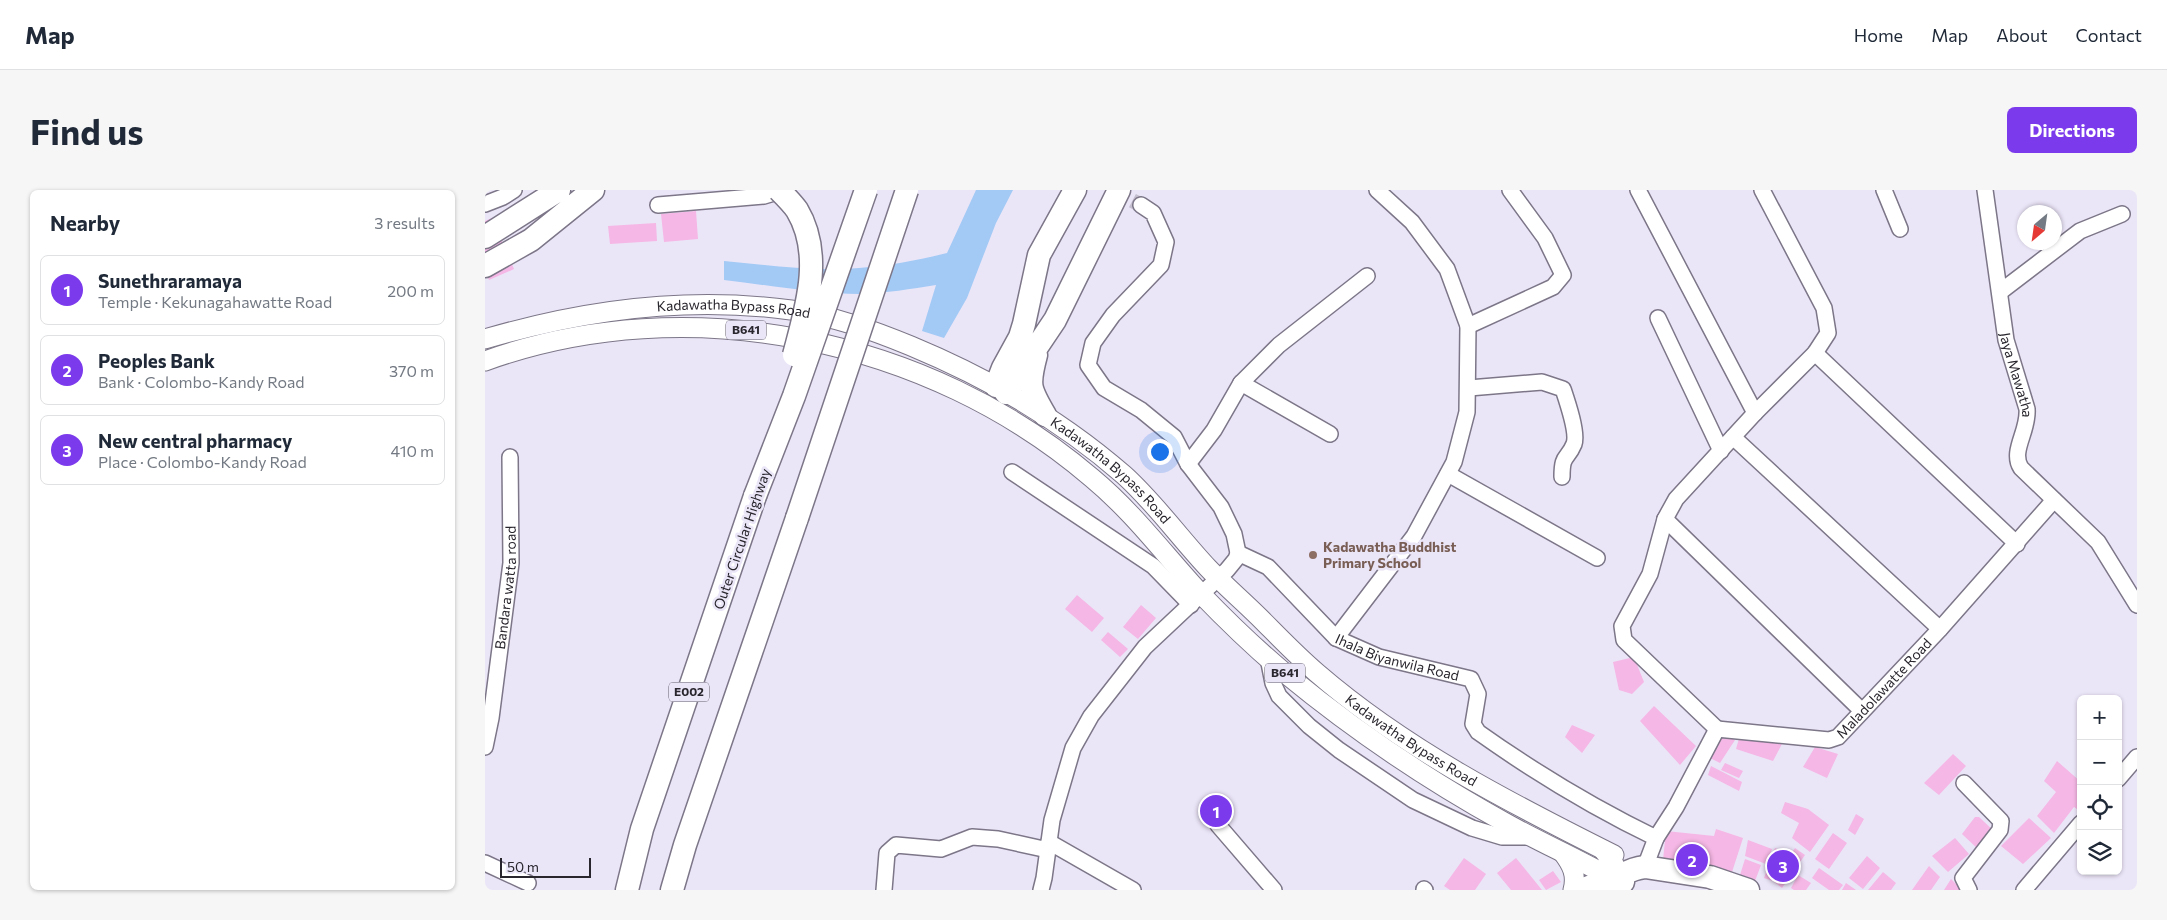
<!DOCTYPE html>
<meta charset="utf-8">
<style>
body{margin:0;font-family:Commissioner,sans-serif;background:#f6f6f7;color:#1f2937}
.controls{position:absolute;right:15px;bottom:15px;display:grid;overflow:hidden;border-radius:8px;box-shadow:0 1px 4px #0004}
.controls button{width:45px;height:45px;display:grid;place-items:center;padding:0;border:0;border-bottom:1px solid #e0e1e3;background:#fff;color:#1f2937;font:25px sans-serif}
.compass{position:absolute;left:1532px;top:15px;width:45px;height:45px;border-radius:50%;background:#fff;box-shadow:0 1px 4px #0004;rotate:209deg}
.scale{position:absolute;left:15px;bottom:12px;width:91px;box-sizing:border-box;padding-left:5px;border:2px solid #29262d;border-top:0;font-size:14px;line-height:18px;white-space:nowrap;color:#29262d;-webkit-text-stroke:4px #ebe5f8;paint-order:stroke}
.you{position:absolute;left:674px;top:261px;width:18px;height:18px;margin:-12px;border:4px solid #fff;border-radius:50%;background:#1a73e8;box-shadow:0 0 0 8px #1a73e833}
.badge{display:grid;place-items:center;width:32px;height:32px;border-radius:50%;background:#7c3aed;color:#fff;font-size:16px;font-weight:700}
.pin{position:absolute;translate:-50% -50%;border:2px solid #fff;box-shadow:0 1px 5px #0006}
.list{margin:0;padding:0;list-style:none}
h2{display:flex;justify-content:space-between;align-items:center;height:65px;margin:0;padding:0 20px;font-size:21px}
h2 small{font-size:16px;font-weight:400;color:#747a83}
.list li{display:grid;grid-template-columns:32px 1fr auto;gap:15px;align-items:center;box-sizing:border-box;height:70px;margin:0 10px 10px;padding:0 10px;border:1px solid #e0e1e3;border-radius:8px}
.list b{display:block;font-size:19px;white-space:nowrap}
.list p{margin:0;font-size:16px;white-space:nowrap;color:#747a83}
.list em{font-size:16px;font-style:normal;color:#747a83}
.icon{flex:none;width:28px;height:28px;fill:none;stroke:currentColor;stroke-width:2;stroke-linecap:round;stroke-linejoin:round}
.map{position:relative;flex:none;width:1652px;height:700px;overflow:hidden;border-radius:8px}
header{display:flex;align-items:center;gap:30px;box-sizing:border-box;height:70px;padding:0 25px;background:#fff;border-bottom:1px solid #e0e1e3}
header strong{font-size:24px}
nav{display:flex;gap:28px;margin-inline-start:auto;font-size:18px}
.intro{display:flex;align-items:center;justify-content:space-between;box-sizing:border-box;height:120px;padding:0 30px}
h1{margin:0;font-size:35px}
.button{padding:12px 22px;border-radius:8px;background:#7c3aed;color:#fff;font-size:18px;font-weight:700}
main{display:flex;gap:30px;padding:0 30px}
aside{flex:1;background:#fff;border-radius:8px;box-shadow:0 1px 4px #0004}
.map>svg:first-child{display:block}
.water{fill:#a2caf5}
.building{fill:#f5b7e5}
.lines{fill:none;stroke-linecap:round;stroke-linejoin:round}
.minor-tunnel{stroke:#c4bfcf;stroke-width:15;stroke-dasharray:15 8;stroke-linecap:butt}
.minor-casing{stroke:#7c7688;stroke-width:18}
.major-casing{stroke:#7c7688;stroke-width:21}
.highway-casing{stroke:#7c7688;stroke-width:25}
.minor{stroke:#fff;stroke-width:15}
.major{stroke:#fff;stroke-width:19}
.highway{stroke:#fff;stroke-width:22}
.highway-bridge-casing{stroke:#7c7688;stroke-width:25;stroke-linecap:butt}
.highway-bridge{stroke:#fff;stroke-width:22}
.education-dot{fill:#8d6e63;stroke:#ebe5f8;stroke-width:2}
.labels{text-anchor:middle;stroke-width:5;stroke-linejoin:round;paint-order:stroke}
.shield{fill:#ebe5f8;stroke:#635f6a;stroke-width:1}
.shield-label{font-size:12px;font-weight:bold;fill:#29262d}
.street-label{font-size:14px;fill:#29262d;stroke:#ebe5f8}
.education-label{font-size:14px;font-weight:bold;fill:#785e54;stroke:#ebe5f8;text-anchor:start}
</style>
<header>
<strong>Map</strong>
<nav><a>Home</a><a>Map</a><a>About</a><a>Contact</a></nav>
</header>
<div class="intro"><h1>Find us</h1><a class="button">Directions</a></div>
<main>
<aside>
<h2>Nearby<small>3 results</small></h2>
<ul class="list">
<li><span class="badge">1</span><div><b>Sunethraramaya</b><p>Temple · Kekunagahawatte Road</p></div><em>200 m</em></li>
<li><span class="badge">2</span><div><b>Peoples Bank</b><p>Bank · Colombo-Kandy Road</p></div><em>370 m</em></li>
<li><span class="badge">3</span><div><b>New central pharmacy</b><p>Place · Colombo-Kandy Road</p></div><em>410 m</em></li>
</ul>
</aside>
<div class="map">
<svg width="1652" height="700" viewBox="0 0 1652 700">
<rect width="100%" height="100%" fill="#ebe5f8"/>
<!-- water -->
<path class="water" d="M491,0H528L511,33L482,108L459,148L437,141L451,95C426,99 401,103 375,104C330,104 284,95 239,90V71C284,75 329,82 374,78C404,76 433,70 462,63Z"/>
<!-- building -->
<path class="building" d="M211,21L213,49L179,52L176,24Z
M7,28L29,79L4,90L0,82V31Z
M171,33L172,51L125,54L123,36Z
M592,405L619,428L607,442L580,419Z
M656,415L671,428L653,449L638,437Z
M623,442L643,459L635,467L616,450Z
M1149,467L1159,492L1147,504L1134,500L1128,472Z
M1169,516L1211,556L1195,575L1155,531Z
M1087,535L1110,545L1097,563L1080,547Z
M1240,543L1250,550L1235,573L1225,568Z
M1255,545L1299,550L1288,571L1251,559Z
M1330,557L1353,564L1342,588L1318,577Z
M1468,564L1481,576L1454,605L1439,593Z
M1572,571L1596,592V622L1589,617L1569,643L1552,626L1571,602L1559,591Z
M1240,573L1258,581L1254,588L1236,580Z
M1226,576L1257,592L1254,601L1223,585Z
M1300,612L1323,619L1344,635L1325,662L1307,648L1314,633L1296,623Z
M1371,624L1379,629L1370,645L1363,640Z
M1490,627H1494L1511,643L1495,661L1477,644Z
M1544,628L1566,648L1538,674L1516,656Z
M1231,639L1258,648L1247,682L1226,675L1178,670L1181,641L1229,646Z
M1348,643L1362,653L1344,679L1330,669Z
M1470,648L1484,664L1463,682L1447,666Z
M1263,650L1287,659L1281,674L1260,666Z
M1290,658L1306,664L1310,658L1320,665L1297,698L1288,691L1279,688Z
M1382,666L1395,678L1378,699L1364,688Z
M979,668L1001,684L990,700H965L959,696Z
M1031,668L1057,700H1026L1012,683Z
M1260,669L1276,675L1270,691L1255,685Z
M1444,676L1455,687L1446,700H1427Z
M1334,678L1358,695L1354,700H1344L1327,688Z
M1068,681L1076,692L1061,700L1054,690Z
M1398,682L1411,693L1406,700H1383Z
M1313,685L1326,693L1321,700H1309L1306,698Z
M1466,689L1476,699L1475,700H1459Z
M1361,693L1371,700H1357Z"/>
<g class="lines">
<!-- minor-tunnel -->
<path class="minor-tunnel" d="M627,0L656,15"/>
<!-- minor casing -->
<g class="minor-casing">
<g id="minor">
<path d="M1153,0L1270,223"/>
<path d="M1399,0L1415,39"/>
<path id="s1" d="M1500,0L1521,150L1542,219C1544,241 1525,261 1536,278L1613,352L1652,415"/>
<path d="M0,14L18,7L29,0"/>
<path d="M173,15L279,6L299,0"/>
<path d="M1515,102L1595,41L1637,24"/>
<path d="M1173,128L1236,261"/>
<path d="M983,136L1068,97L1078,85L1060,48L1025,0"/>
<path d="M1330,163L1532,354"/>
<path d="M756,193L845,244"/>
<path d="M984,198L1057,192L1078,199C1082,211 1093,243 1089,254C1082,271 1077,263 1077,287"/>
<path d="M1248,247L1455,439"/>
<path d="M703,274L729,240L756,193L794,155L882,86"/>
<path d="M527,282L668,376L706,415"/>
<path d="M963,284L1112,368"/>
<path d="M1180,329L1377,521"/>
<path id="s2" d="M753,363L783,377L851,448L894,467L986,489L993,504L988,534L993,542C1048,581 1109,618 1171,648L1160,677"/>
<path d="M851,448L929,346L969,272L982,222L983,136L962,79L927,32L892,0"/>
<path d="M783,468L788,493L794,506L824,536L854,560L928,610L987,638L1017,647H1047"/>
<path d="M1232,539L1139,450L1137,436L1165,384L1180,329L1191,309L1270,223L1330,163L1343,143L1339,118L1277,0"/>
<path id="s3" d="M0,557L6,528L26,373L25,267"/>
<path d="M1633,589L1652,567"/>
<path d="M1479,593L1516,631L1515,640L1478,688L1484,700"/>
<path d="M733,635L789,700"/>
<path id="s4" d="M1171,648L1191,617L1232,539L1344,550L1353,547L1455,439L1569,310"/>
<path d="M564,652L648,700"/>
<path d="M0,673L43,693"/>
<path d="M939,699L940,700"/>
<path d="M399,700L402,663L411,655L456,659L487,647L513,649L563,660"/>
<path d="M556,700L559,688L567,630L588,558L606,526L660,457L742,380L751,369L753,363L749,344L736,317L703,274L689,247L656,220L619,198L603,175L608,153L628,125L676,75L681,52L668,23L656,15"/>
<path d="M1539,700L1596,633"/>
</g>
</g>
<!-- major casing -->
<g class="major-casing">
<g id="major">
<path id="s5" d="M0,149C98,120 204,106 306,120C348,126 387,140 426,156C503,188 576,230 639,285C670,313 694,347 723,378C739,395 758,411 775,428C794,447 812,466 832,483C920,559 1025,613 1129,665"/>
<path d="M0,171C203,98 444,148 607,288C648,322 679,364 715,403C742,431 771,459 801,484C869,540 943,590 1019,632C1056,653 1094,669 1130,690L1129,674L1118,660"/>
<path d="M1078,663C1087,675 1092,685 1088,700"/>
</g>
</g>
<!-- highway casing -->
<g class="highway-casing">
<path id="highway" d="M0,47L74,0
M0,76L46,50L108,0
M551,165C543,195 544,198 560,225
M511,196L518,178L535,147L539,134L554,65L590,0
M521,203L570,130L634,0
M142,700L157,639L270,306
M187,700L200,655L312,328
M1096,700L1122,690L1138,692
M1123,700C1134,686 1143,679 1160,677L1225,687L1263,700"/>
</g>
<!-- minor -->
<use href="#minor" class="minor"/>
<!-- major -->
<use href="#major" class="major"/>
<!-- highway -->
<use href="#highway" class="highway"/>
<!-- highway-bridge casing -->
<g class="highway-bridge-casing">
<path id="highway-bridge" d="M294,0C300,6 307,13 312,20C339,65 321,119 309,165
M270,306L309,206L381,0
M312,328L422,0"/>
</g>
<!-- highway-bridge -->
<use href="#highway-bridge" class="highway-bridge"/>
</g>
<!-- markers -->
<circle class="education-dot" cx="828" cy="365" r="5"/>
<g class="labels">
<!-- shield labels -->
<g class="shield">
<rect x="241" y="130.5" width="40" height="19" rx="4"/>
<rect x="780" y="473.5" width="40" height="19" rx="4"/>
<rect x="184" y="492.5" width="40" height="19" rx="4"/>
</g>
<g class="shield-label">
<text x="261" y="144">B641</text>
<text x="800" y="487">B641</text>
<text x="204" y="506">E002</text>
</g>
<!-- street labels -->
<g class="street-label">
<text dy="5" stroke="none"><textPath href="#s5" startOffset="252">Kadawatha Bypass Road</textPath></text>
<text dy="5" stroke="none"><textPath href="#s1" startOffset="188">Jaya Mawatha</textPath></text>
<text dy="5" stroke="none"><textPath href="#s5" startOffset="672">Kadawatha Bypass Road</textPath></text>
<text transform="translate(257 349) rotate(-71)" y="5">Outer Circular Highway</text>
<text dy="5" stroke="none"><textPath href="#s3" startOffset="161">Bandara watta road</textPath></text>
<text dy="5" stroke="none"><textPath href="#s2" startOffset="196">Ihala Biyanwila Road</textPath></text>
<text dy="5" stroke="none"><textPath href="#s4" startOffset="314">Maladolawatte Road</textPath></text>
<text dy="5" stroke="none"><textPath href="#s5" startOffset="1078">Kadawatha Bypass Road</textPath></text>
</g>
<!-- education labels -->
<g class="education-label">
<text x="838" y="362">Kadawatha Buddhist<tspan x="838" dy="16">Primary School</tspan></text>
</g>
</g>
</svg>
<div class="controls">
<button>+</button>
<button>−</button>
<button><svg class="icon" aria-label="locate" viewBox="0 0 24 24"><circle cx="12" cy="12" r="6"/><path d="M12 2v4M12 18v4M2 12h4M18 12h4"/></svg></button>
<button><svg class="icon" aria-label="layers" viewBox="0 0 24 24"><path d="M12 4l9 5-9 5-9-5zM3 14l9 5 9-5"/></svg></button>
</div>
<svg class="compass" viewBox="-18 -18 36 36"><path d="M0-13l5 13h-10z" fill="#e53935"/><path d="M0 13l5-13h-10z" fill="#747a83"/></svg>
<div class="scale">50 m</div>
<div class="you"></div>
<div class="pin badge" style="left:731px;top:621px">1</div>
<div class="pin badge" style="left:1207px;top:670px">2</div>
<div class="pin badge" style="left:1298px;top:676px">3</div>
</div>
</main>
